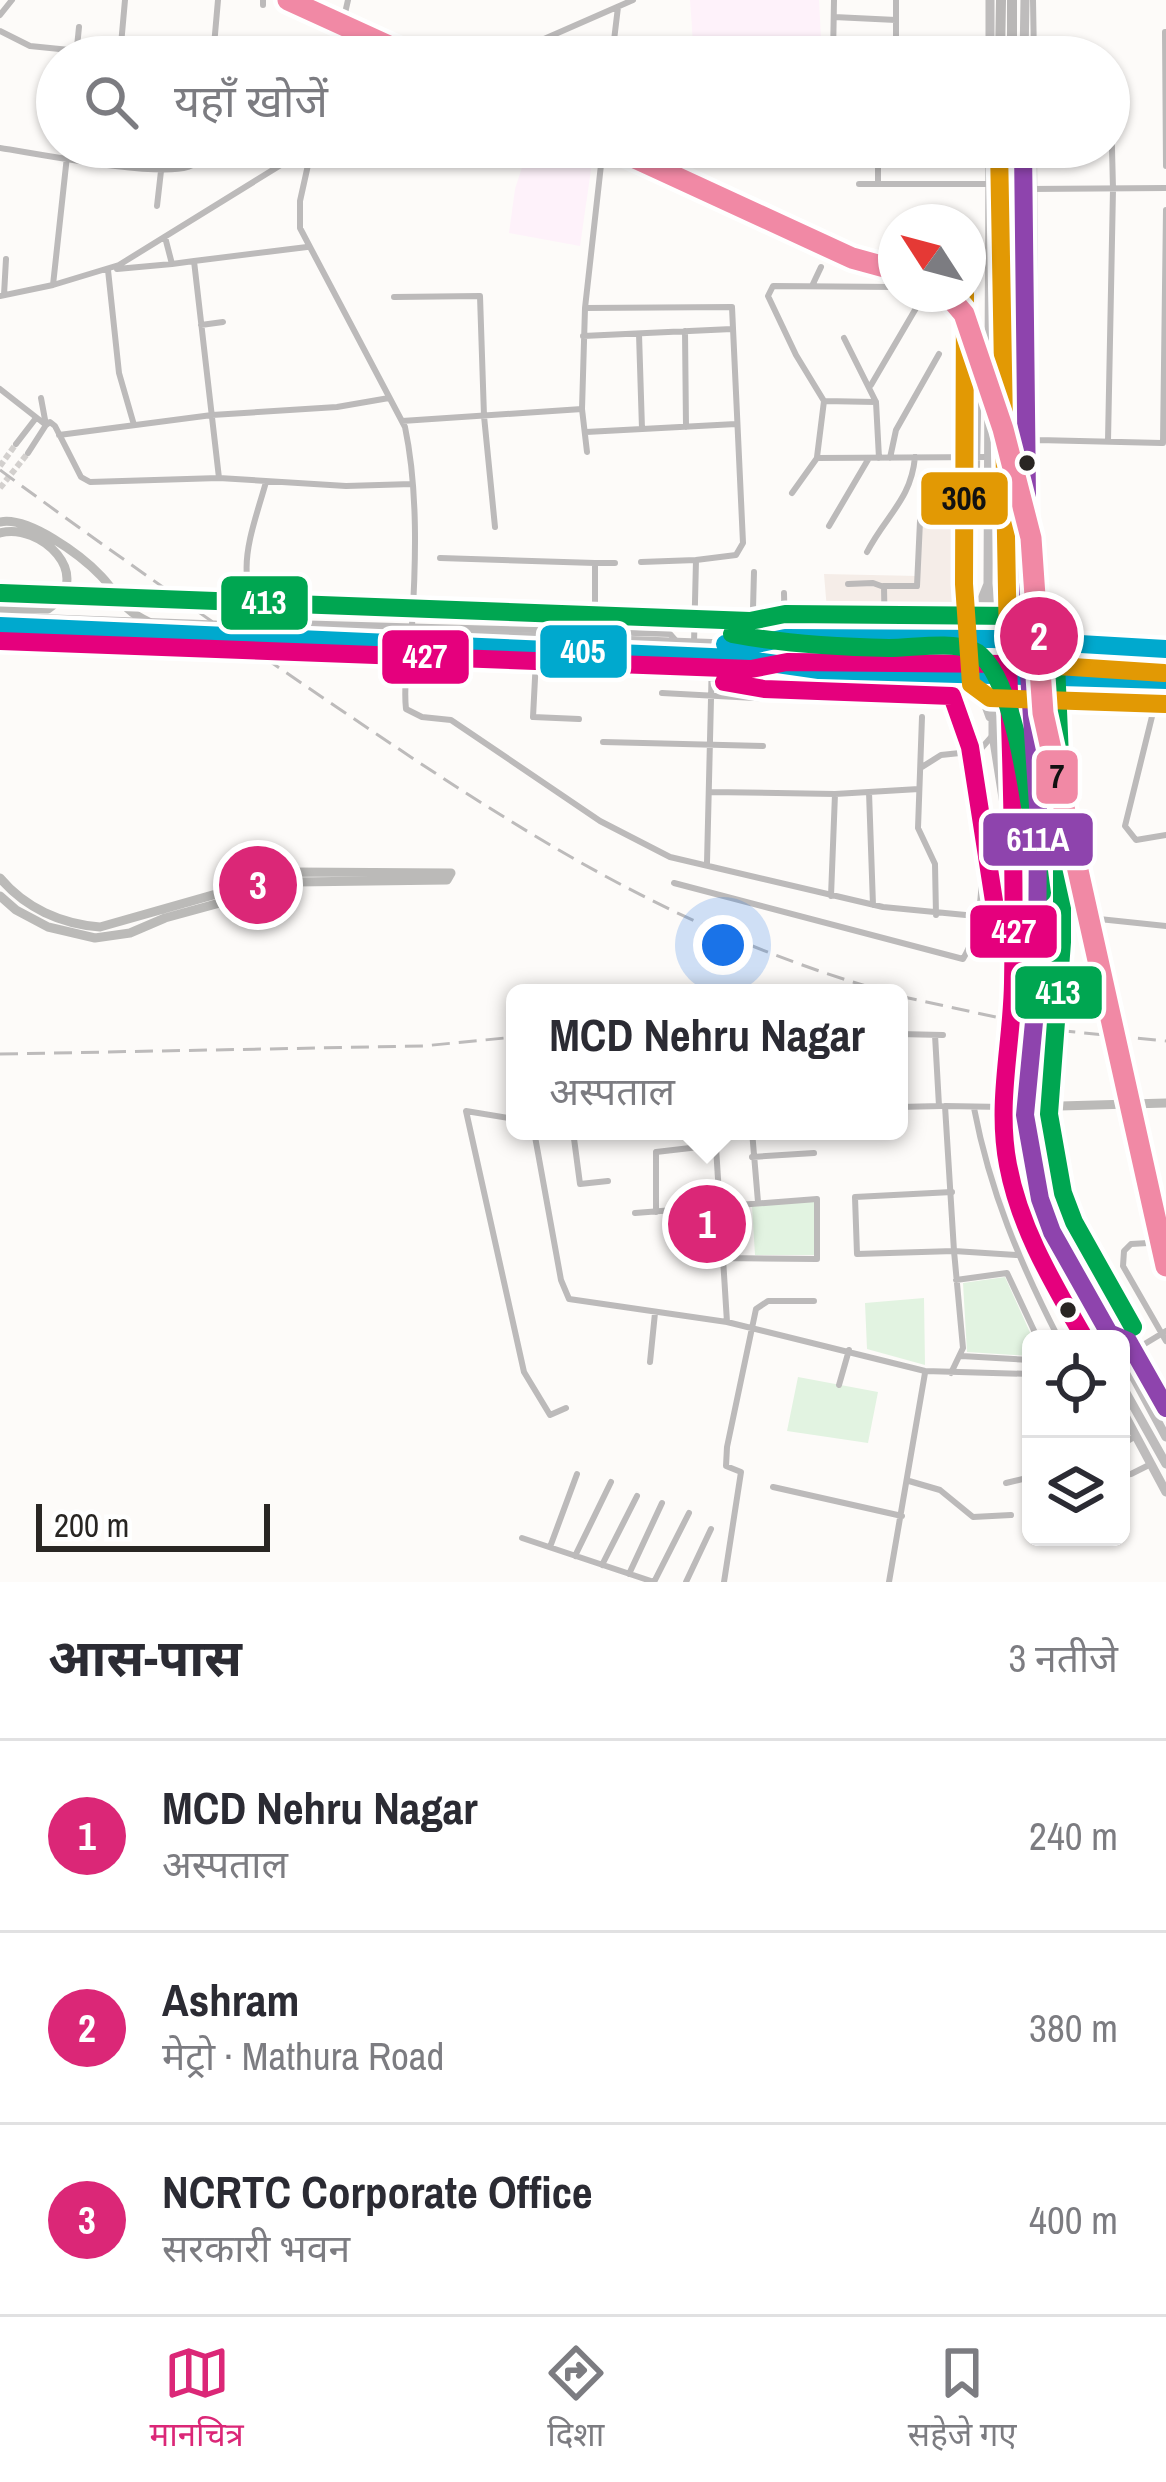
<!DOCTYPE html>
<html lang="hi">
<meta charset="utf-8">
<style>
body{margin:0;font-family:"Archivo Narrow","Noto Sans Devanagari",sans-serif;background:#f7f7f7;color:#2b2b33}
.controls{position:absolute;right:36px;bottom:36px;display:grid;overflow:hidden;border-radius:18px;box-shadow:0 3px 9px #0004}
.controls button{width:108px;height:108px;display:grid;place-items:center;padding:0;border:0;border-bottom:3px solid #e1e1e2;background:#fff;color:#2b2b33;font:60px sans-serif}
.compass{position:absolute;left:878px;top:204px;width:108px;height:108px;border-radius:50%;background:#fff;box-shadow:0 3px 9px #0004;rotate:306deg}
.scale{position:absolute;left:36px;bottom:30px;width:234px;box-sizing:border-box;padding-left:12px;border:6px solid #292623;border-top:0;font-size:33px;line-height:42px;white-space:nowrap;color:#292623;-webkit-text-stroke:9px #fff;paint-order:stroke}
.you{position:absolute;left:723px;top:945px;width:42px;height:42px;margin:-30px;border:9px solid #fff;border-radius:50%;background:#1a73e8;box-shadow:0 0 0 18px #1a73e833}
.badge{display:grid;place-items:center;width:78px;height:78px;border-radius:50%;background:#db2777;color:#fff;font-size:39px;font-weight:700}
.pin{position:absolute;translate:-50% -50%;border:6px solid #fff;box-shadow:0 3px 12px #0006}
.popup{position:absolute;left:506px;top:984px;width:402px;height:156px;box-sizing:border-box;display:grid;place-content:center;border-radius:18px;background:#fff;filter:drop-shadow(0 3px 9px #0005);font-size:39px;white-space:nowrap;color:#7c7c81}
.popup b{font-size:45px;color:#2b2b33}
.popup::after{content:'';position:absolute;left:50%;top:100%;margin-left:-24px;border:24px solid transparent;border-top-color:#fff}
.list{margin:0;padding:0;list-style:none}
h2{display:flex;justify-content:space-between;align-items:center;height:156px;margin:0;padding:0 48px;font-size:51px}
h2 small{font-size:39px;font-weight:400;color:#7c7c81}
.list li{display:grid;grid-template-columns:78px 1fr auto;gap:36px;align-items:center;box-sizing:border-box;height:192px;padding:0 48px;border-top:3px solid #e1e1e2}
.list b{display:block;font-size:45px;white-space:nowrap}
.list p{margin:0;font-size:39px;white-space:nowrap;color:#7c7c81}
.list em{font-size:39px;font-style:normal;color:#7c7c81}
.icon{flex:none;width:66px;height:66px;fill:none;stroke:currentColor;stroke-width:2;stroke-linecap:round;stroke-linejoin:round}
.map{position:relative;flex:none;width:1166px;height:1582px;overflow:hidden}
.search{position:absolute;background:#fff;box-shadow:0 3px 9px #0004;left:36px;right:36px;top:36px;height:132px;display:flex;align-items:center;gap:30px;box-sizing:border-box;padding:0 42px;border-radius:66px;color:#7c7c81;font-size:45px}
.sheet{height:732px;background:#fff}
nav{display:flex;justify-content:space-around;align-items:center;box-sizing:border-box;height:168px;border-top:3px solid #e1e1e2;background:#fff;font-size:33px;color:#7c7c81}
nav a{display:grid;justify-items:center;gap:6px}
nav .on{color:#db2777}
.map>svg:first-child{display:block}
.built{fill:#f5ede8}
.education{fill:#fef2fa}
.green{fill:#e2f3e1}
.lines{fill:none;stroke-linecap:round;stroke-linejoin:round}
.street-tunnel{stroke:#d3d0ce;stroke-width:6;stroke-dasharray:6 3;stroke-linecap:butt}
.primary-tunnel{stroke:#d3d0ce;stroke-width:9;stroke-dasharray:9 4.5;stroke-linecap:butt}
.street{stroke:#bcbaba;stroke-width:6}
.secondary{stroke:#bbbab8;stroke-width:9}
.primary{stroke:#bebcbc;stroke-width:9}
.highway{stroke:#b9b7b6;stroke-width:10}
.rail{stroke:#bdbbbb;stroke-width:3;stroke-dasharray:18 9;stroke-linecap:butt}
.bus-1-casing{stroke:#fff;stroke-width:27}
.bus-2-casing{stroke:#fff;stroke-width:27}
.bus-3-casing{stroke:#fff;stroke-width:27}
.bus-4-casing{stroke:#fff;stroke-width:27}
.bus-5-casing{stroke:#fff;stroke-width:27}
.bus-1{stroke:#00a9ce;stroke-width:18}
.bus-2{stroke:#e5007d;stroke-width:18}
.bus-3{stroke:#00a651;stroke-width:18}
.bus-4{stroke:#8e44ad;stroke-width:18}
.bus-5{stroke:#e29904;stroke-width:18}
.metro-1-casing{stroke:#fff;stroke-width:30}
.metro-1{stroke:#f189a5;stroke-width:21}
.bus-dot{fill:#292623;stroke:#fff;stroke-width:4.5}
.line-badge{stroke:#fff;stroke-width:4.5}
.badge-label{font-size:33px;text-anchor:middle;font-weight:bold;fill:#fff}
.pale-badge-label{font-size:33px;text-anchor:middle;font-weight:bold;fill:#111}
</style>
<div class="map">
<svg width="1166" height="1582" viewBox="0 0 1166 1582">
<rect width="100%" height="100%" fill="#fdfbf9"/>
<!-- built -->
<path class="built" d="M917,517H963L957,628L884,637L829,634L824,574L918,576Z"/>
<!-- education -->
<path class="education" d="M690,0H819L822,57H694Z
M528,149L593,156L580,246L509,233L515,189Z"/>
<!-- green -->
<path class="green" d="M814,1199L817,1255H755L752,1206Z
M1005,1277L1033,1339L1031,1356L967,1352L963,1283Z
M924,1298L925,1365L867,1349L865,1303Z
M798,1377L878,1392L868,1443L787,1431Z"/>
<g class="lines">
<!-- street-tunnel -->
<path class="street-tunnel" d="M0,466L16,444
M0,488L28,453"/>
<!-- primary-tunnel -->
<path class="primary-tunnel" d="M785,648L995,651
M1024,651L1166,659
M784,658L1033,661L1166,669"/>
<!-- street -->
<path class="street" d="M1033,0L1034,57
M263,5V0
M0,15L12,0
M834,17L896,20
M0,31L30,46L139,57
M1165,32L1166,166
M120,56L125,0
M76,57L79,27
M213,57L218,0
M260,57V41
M335,57L348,0
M503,57L633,0
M612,57L618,7
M833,57L834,0
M896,57V0
M312,147L300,201V228L405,427C418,489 416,561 412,625C410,654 403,680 406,709L422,717L451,720L600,821L670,857L883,907L976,916
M1034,147L1036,522
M0,148C39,154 155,177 188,167C199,163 202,158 205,147
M203,157L218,147
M103,162L106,147
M859,184H990
M878,184V147
M1029,189L1166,188
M157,206L161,171
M165,237L172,264L194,261L219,478
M194,261L307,247
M117,269L172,264
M108,270L119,373L134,425
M53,285L68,147
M812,286L821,267
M4,295L6,259
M0,296L53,285L119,265L310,147
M394,297L480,296L484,416L495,527
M585,308L732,307L743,543L736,555L696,560L694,643
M201,325L223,322
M685,331L686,427
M639,334L642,429
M583,336L732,329
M844,338L876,402L879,458
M871,385L922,298
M0,389L46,425L28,453
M41,398L46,425L50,422L55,426L81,477L90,482L219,478L346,486L412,484
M876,402L824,401L796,355L768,296L773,286L896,287
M402,421L582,409
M586,432L736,424
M59,435L212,415L337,407L389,398
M1038,440L1162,443
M1108,441L1113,189L1110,69
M1163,443L1166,210
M16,444L36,418
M587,452L582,409L585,308L603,147
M817,457L824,401
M890,458L896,430L939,354
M266,482C252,533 220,604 291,623L670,634L677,642
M792,493L817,458L989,457
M976,522L979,364L988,347
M829,526L869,458
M867,552C886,515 911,500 915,457
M440,558L595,563V630
M641,562L696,560
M595,563H615
M848,584L873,583L884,587L885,641
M883,586H917L920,521L989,525
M784,593L785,638
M752,645L754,572
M408,653L672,664L675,657
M536,659L533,717L579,719
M1161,680L1125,826L1136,840L1166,835
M662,693L774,699
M922,717L918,828L935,864L936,915
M603,742L763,746
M922,767L941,755L979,751
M710,792L835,794L919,789
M869,792L873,905
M707,863L712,658
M1054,873L1061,915L1166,926
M674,883L963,959C997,903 973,812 979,751L993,735
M831,896L835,794
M899,1034L943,1035
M935,1035L939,1106
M899,1107L941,1106
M974,1108C990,1192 1020,1263 1059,1339
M515,1119L466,1111L524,1372L550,1415L566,1408
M534,1131L561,1280L569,1299L727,1322L925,1371L1031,1374
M573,1131L580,1184L608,1181
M715,1131L727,1322
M752,1131L758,1202
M752,1157L814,1153
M656,1212V1152L716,1145
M635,1213L817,1199V1259L724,1258
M1166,1242L1131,1244L1124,1251L1123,1266L1166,1341
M1016,1255L954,1251L945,1106L1052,1108
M956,1280L1007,1273L1038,1339
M1133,1351L1166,1331
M961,1356L1031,1360
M650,1362L655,1313
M951,1373L963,1348L954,1251L857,1254L855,1197L952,1192
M839,1385L849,1350
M1121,1445L1136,1436
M1131,1474L1151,1464
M909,1481L940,1490L973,1517L1011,1515
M1006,1483L1031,1477
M773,1487L902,1516
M522,1538L654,1582L689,1513
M550,1547L577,1474
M575,1556L611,1482
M602,1565L637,1496
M629,1574L662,1503
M686,1582L711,1529
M724,1582L741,1472L726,1466L727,1447L756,1309L768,1301H814
M889,1582L925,1373"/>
<!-- secondary -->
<path class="secondary" d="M0,522C28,516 81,555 101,576C120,596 120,609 149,622
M0,533C40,522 97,576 48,609H0
M0,878C25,908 61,924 100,927L294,872L451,873L447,880L296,882L165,918L130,933L95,938L48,927L16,910L0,896
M1095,1309L1096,1267L1060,1175L1051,1111L1060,1106L1166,1103"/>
<!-- primary -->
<path class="primary" d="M990,57V0
M1024,57L1025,0
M990,147L988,584L993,639V735L1021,911
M1023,147L1029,674L1038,806L1037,991L1025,1115L1040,1199L1052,1232L1112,1339
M1010,585L1030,587L1043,622L1068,642
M0,617L752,645L785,638L1007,640
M0,626L734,658C819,678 907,667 993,674
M955,640L969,631L988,584
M763,646L785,648
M754,658H784
M964,672L981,692L990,717
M1033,732L1061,690L1087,681
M1026,843L1032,873
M1021,908C1020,1003 992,1119 1025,1210C1042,1255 1071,1297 1095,1339
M1109,1333L1128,1341L1166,1408
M1121,1354L1166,1437
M1121,1384L1166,1464
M1121,1408L1166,1492"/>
<!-- highway -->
<path class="highway" d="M1000,57L1001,0
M1012,57V0
M999,147L1004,668L1016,844
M1012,147L1015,668L1026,843
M1031,640L1166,649
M993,674L1166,680"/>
<!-- rail -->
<path class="rail" d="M0,470C110,551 222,629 335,706C518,830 673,932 890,993
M791,993L851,991
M899,996L1055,1030L1166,1041
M0,1054L423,1046L515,1037"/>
<!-- bus-1 casing -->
<g class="bus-1-casing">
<path id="bus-1" d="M0,626L734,658L819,670L1166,680
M725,644L752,645L785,638L993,639L1166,649"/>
</g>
<!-- bus-2 casing -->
<g class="bus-2-casing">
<path id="bus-2" d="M0,641L751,669L787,662L1008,664C1012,770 1015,877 1013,983C1012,1045 996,1103 1008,1165C1020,1229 1053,1283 1085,1339
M724,682L764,689L952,696L970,747L994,901"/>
</g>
<!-- bus-3 casing -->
<g class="bus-3-casing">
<path id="bus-3" d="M1,593L750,621L785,614L1031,616L1045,620L1055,639L1062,805V942L1049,1114L1063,1193L1074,1222L1133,1327
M732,634C784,644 837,647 889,648C913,648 950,641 972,650C1019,667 1035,847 1042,893"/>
</g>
<!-- bus-4 casing -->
<g class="bus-4-casing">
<path id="bus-4" d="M1023,147L1029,674L1038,806L1037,991L1025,1115L1040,1199L1052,1232L1109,1333
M1109,1333L1128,1341L1166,1408"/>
</g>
<!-- bus-5 casing -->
<g class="bus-5-casing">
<path id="bus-5" d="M999,147L1008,647L1014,657L1027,664L1164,673
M965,294L964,584L971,684L990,698L1165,704"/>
</g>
<!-- bus-1 -->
<use href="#bus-1" class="bus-1"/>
<!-- bus-2 -->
<use href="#bus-2" class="bus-2"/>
<!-- bus-3 -->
<use href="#bus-3" class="bus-3"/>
<!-- bus-4 -->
<use href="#bus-4" class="bus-4"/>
<!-- bus-5 -->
<use href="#bus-5" class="bus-5"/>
<!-- metro-1 casing -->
<g class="metro-1-casing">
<path id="metro-1" d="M288,0L413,57
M611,147L852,258L896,270
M947,294L964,314L1003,429L1031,538L1043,713L1166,1266"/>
</g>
<!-- metro-1 -->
<use href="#metro-1" class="metro-1"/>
</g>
<!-- markers -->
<g class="bus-dot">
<circle cx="1027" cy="463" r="10"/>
<circle cx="1068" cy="1310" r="10"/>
</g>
<g class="line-badge">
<rect x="919" y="470" width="91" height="57" rx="12" fill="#e29904"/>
<rect x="219" y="574" width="91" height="58" rx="12" fill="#00a651"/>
<rect x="538" y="623" width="91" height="57" rx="12" fill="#00a9ce"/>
<rect x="380" y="628" width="91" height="58" rx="12" fill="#e5007d"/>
<rect x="1034" y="748" width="46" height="58" rx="12" fill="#f189a5"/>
<rect x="981" y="811" width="114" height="57" rx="12" fill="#8e44ad"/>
<rect x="968" y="903" width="91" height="57" rx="12" fill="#e5007d"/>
<rect x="1013" y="964" width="91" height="57" rx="12" fill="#00a651"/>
</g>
<g class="badge-label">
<text x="264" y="614">413</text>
<text x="583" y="663">405</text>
<text x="425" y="668">427</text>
<text x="1038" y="851">611A</text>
<text x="1014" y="943">427</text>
<text x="1058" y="1004">413</text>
</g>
<g class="pale-badge-label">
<text x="964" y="510">306</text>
<text x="1057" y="788">7</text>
</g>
</svg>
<div class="controls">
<button><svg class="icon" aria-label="locate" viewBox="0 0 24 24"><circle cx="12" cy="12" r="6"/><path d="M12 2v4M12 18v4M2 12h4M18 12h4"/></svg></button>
<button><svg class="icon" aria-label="layers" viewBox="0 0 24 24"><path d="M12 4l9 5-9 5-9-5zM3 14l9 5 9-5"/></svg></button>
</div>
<svg class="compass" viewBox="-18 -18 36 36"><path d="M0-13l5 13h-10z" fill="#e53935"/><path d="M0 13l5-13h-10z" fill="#7c7c81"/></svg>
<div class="scale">200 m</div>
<div class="you"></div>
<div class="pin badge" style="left:707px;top:1224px">1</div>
<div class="popup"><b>MCD Nehru Nagar</b>अस्पताल</div>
<div class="pin badge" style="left:1039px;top:636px">2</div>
<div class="pin badge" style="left:258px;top:885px">3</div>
<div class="search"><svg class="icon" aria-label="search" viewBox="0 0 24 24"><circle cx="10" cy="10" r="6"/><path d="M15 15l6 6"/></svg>यहाँ खोजें</div>
</div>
<section class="sheet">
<h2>आस-पास<small>3 नतीजे</small></h2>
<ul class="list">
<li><span class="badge">1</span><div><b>MCD Nehru Nagar</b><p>अस्पताल</p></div><em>240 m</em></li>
<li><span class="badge">2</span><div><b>Ashram</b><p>मेट्रो · Mathura Road</p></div><em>380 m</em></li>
<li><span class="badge">3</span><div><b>NCRTC Corporate Office</b><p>सरकारी भवन</p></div><em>400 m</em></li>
</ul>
</section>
<nav>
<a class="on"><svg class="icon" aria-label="map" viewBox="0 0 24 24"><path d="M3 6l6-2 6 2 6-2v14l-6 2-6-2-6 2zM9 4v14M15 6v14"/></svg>मानचित्र</a>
<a><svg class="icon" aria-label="directions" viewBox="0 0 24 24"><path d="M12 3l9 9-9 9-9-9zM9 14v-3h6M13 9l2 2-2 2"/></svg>दिशा</a>
<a><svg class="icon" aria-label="saved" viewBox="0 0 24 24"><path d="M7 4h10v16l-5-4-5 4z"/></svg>सहेजे गए</a>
</nav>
